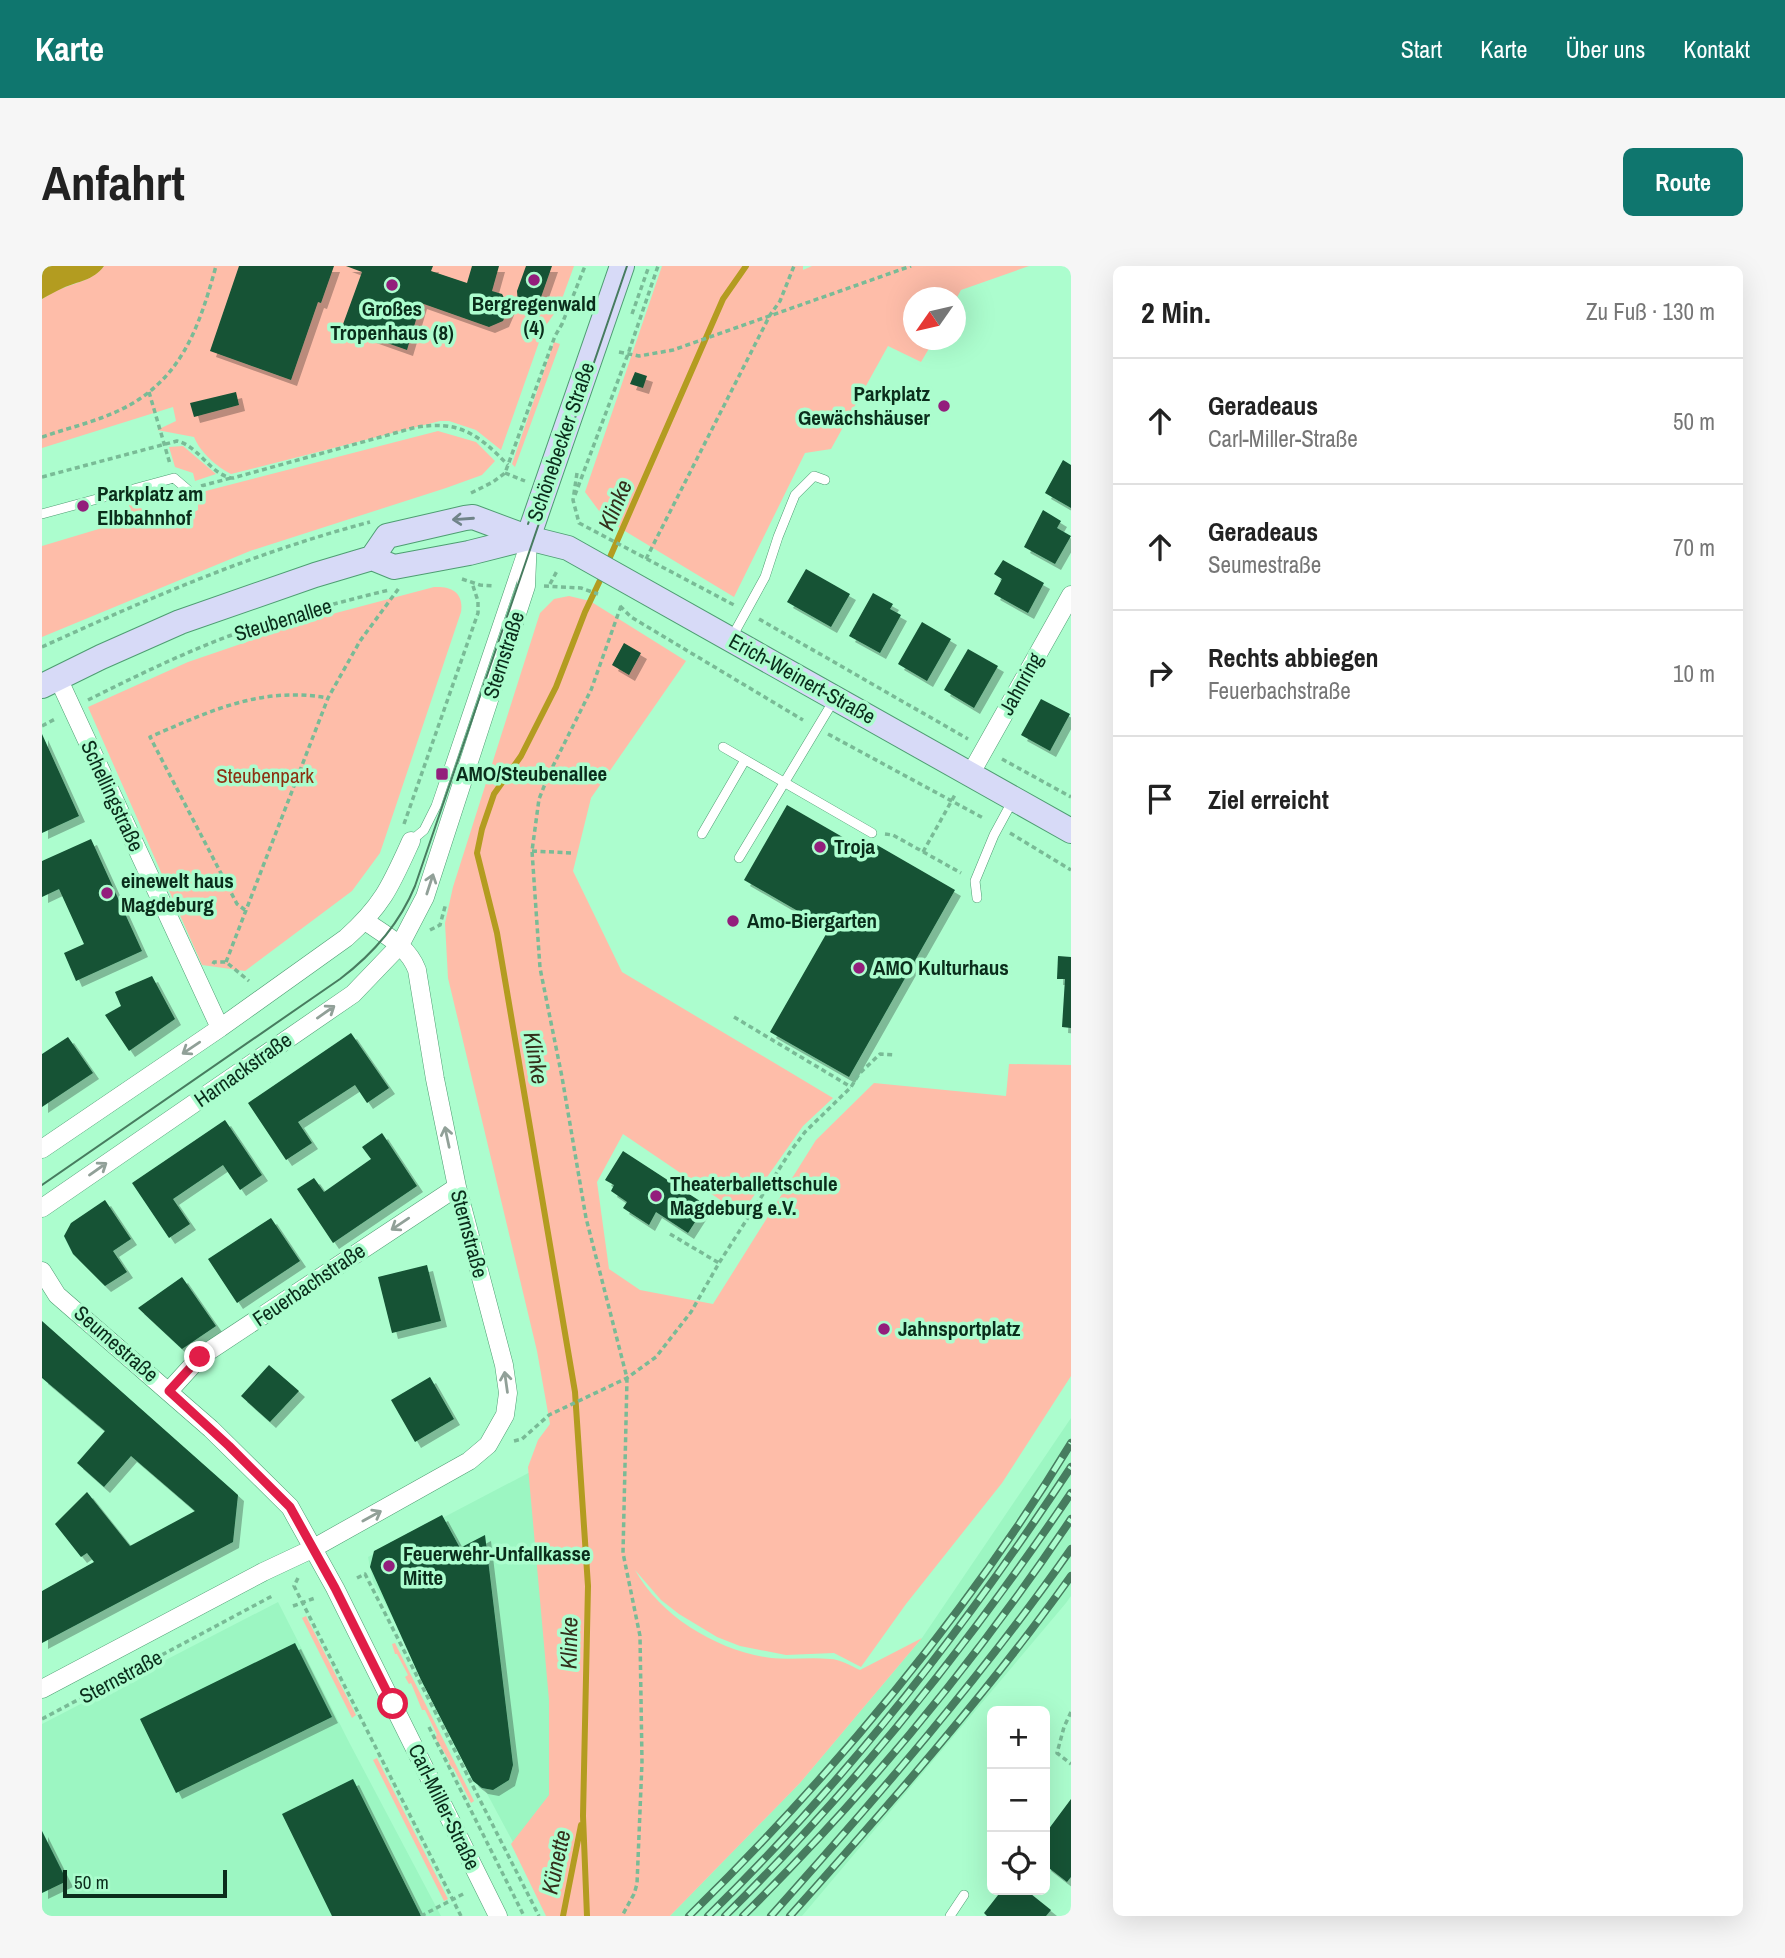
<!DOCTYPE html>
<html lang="de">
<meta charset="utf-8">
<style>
body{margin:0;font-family:"Archivo Narrow",sans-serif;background:#f6f6f6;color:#222}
.controls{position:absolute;right:21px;bottom:21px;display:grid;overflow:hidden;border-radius:10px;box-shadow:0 7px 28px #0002}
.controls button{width:63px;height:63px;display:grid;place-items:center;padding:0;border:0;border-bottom:2px solid #e0e0e0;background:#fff;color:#222;font:35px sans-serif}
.compass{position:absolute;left:861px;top:21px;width:63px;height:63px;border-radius:50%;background:#fff;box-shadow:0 7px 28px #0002;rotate:236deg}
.scale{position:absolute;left:21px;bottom:18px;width:164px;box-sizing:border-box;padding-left:7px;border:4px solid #0a2d1b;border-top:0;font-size:19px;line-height:24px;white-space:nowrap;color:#0a2d1b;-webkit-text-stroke:5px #acfdce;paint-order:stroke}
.stop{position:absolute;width:21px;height:21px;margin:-16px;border:5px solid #e11d48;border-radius:50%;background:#fff}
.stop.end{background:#e11d48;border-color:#fff;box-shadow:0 2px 7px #0008}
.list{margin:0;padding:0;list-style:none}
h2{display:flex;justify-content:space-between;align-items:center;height:91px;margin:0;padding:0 28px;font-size:30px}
h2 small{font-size:23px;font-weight:400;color:#767676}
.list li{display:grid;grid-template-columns:46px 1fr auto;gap:21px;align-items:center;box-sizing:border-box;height:126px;padding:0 28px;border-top:2px solid #e0e0e0}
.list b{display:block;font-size:26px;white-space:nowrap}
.list p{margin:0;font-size:23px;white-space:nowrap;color:#767676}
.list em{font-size:23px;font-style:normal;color:#767676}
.icon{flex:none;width:38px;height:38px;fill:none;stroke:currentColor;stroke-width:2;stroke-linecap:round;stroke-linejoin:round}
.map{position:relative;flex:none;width:1029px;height:1650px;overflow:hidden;border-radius:10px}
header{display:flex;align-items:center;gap:42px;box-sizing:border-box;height:98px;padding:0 35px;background:#0f766e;color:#fff}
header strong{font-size:33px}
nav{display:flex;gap:38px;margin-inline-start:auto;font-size:24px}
.intro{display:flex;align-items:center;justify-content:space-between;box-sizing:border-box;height:168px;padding:0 42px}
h1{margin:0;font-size:49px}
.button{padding:18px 32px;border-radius:10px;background:#0f766e;color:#fff;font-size:24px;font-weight:700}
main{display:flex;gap:42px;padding:0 42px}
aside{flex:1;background:#fff;border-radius:10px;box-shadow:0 7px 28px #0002}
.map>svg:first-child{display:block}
.built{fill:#9cf6c2}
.green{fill:#febda9}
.water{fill:#b39c20}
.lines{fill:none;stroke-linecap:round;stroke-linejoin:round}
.stream{stroke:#b39c20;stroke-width:6}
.building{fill:#145234;filter:url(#shadow)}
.service-casing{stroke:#4e9d72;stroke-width:10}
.minor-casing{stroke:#4e9d72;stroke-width:19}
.secondary-casing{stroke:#4e9d72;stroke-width:26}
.path{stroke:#79bb96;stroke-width:3.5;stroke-dasharray:5 3.5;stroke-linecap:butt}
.service{stroke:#fff;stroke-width:9}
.minor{stroke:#fff;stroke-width:18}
.secondary{stroke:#d7daf7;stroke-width:24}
.tram{stroke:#477c5f;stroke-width:2}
.rail-casing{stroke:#477c5f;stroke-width:8}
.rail{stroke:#acfdce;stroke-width:5;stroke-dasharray:16;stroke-linecap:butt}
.oneway{stroke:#708489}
.oneway2{stroke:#91a098}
.route{stroke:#e11d48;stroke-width:9}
.poi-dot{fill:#931e7c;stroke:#acfdce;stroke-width:2.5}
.labels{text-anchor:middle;stroke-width:7;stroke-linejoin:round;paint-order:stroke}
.poi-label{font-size:21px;font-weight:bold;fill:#0a2d1b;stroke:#acfdce;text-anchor:start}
.street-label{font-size:21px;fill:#0a2d1b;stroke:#acfdce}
.park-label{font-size:21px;fill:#8d3112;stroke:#acfdce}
.water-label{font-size:23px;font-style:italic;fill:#332f1b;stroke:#acfdce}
</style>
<header>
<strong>Karte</strong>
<nav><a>Start</a><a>Karte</a><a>Über uns</a><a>Kontakt</a></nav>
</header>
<div class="intro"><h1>Anfahrt</h1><a class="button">Route</a></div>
<main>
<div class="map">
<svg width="1029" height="1650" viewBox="0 0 1029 1650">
<defs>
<filter id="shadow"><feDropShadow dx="6" dy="6" stdDeviation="0" flood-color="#0004"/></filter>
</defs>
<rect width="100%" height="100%" fill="#acfdce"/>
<!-- built -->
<path class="built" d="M1029,1152V1330L1024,1337L760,1650H628L758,1517L880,1372Z
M508,1187V1645L331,1315L326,1291L492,1204Z
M236,1336L308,1478L399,1650H0V1458Z"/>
<!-- green -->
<path class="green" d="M62,0H532L517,41L502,62L459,184L434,164L407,155H398L189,208C175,201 158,186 152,171L115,164L134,155L131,141L0,182V33C7,29 14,24 21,22C36,16 51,14 62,0Z
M620,0H761V4L770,0H987L919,24L914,33V32H872V74H892L879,96L846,80L789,183L763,187L692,331L563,253L543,226Z
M512,76L518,78L473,201L470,198Z
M396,165L434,176L453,195L440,209L404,222L208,285L0,371V280L90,253L87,239L137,253L156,244V227Z
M141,180L174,208L153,215L151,207L133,201L127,181Z
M392,321C410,320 422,327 419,346L338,587L310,625L203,705L160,699L46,441L146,396L275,352Z
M527,330L548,335L644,395L549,532L531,605L580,706L791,832L761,860L699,948L581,868L555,916L567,1003L598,1024L671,1038L774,874L832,817L964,830L967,798L1029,799V1110L960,1217L864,1338L819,1401L792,1387L744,1389L698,1380L675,1371L637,1348L619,1334L593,1304C619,1351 676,1385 729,1392C749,1394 768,1391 788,1393C798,1393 809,1400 818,1404L880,1372L758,1517L628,1650H504L469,1578L507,1529V1434L486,1201L496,1174L508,1158L495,1085L406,712L403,657L411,621L498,347L512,333Z
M264,1350L314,1449L310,1452L260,1352Z
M353,1377L432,1535L429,1537L412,1503L406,1497L408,1496L393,1471L395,1469L383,1444H380L369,1417L367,1418L363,1411L366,1409L355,1388H353L350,1378Z
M335,1492L406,1633L402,1635L331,1494Z"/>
<!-- water -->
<path class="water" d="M0,0H62C51,15 36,15 21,22C14,25 7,29 0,33Z"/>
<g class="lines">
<!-- stream -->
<path class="stream" d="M565,298L681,33L704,0
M521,1650L539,1559
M545,1650L541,1550L546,1320L533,1126L455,667L435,587L440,563L452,528L479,490L514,421L543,346L561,308"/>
</g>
<!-- building -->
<path class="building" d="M197,0H292L279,37L276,36L249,114L168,85Z
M304,0H391L389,5L425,17L430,0H457L450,25L460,28L467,41L461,55L447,61L379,37L365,84L300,61L320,6Z
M484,0H510L498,34L489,42L476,38L475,25Z
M593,106L605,110L601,122L588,118Z
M194,126L197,139L152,151L148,137Z
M1021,194L1029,199V242L1003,227Z
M1001,244L1019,255L1015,262L1029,270L1013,298L982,281Z
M961,294L1002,317L986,347L952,328L960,313L952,308Z
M764,303L808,328L789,361L745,336Z
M831,327L851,338L848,343L859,349L838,387L807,370Z
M880,356L909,373L885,415L856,398Z
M582,377L599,387L587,409L570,399Z
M926,383L956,400L932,442L902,424Z
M999,433L1028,448L1008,485L979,469Z
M0,468L37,550L0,567Z
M745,539L830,588L835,579L913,624L807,811L728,766L787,663L702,614Z
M49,573L100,685L34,715L22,687L42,678L17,623L0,631V595Z
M1016,690L1029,691V762L1020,761L1023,713H1015Z
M110,710L133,753L87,785L63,749L79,740L73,726Z
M309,767L347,822L325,837L313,819L256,856L270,877L244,894L206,837Z
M26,771L51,807L0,841V788Z
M183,854L220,909L198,924L181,899L131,933L148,958L127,972L90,917Z
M340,867L375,920L291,977L255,923L272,912L282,926L329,893L320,881Z
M581,885L664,939L646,967L614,946L607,959L581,942L585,936L569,925L572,919L563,914Z
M63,934L89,973L71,985L85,1006L63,1020L31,988L22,970L29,957Z
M229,952L258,995L195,1037L166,993Z
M385,999L399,1055L350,1067L336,1011Z
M140,1011L174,1060L140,1083L96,1042Z
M0,1055L196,1229L191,1276L0,1377V1325L52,1296L45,1287L39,1291L13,1258L45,1226L88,1280L153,1245L89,1190L62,1221L35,1197L63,1165L0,1112Z
M227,1099L257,1125L228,1156L199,1130Z
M388,1111L412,1153L373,1176L349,1134Z
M400,1249L418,1282L443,1269L471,1499L467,1514L451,1524L440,1522L431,1515L379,1414L328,1301L332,1285Z
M253,1377L290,1451L134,1527L98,1453Z
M311,1513L379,1650H290L240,1548Z
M1029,1533V1611L1025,1616L1003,1599V1568Z
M0,1565L25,1615L0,1627Z
M960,1624H984L1009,1644L1004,1650H945L942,1647Z"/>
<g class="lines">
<!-- service casing -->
<g class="service-casing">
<path id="service" d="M0,248L132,212L146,224
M690,371L723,311L736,271L753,229L772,210L783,214
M681,481L830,567
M660,568L703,494
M369,575L382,564L394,540L480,286
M697,592L792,434
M935,632L933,615L952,569L971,534
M908,1650L922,1629"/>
</g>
<!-- minor casing -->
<g class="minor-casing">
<path id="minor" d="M16,412L178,762
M929,507L1029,329
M0,883L178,762L304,672C341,639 349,619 369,575
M0,942L311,728L358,679L383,631L484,320L486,272
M0,1005L15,1029L169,1163L248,1241L293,1322L456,1650
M127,1125L158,1091L415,921
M0,1423L221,1306L270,1283L427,1195L446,1179L463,1149L466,1127L462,1099L415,921L393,813L375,704C366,680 343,669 323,655"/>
</g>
<!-- secondary casing -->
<g class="secondary-casing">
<path id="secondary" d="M486,272L580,0
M330,292L345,270L423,252L431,251L490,273L526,282L1029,565
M0,420L59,391L138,356L273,309L330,292L352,301L427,287L486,272"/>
</g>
<!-- path -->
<path class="path" d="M590,48L607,0
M577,86L597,90L631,84L869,0
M107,126L128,198
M0,171C26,162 53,156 78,144C139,115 157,62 174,0
M463,207L483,215
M535,207L531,234L537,257L692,339
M0,211L135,175C157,180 169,210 191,212L371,162C416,153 436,168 466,199
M159,220L189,212
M429,227L451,216L463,207L513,70L520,58L543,0
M533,229L586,88L616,0
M604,293L728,49L738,35L752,0
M420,313L438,319L453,320
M508,318L516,303
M502,320L539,322L556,328
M578,340L589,351L761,454
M579,340L549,424L507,508L497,533L490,585L498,702L520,811L544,952L585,1112L581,1287L598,1370L600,1496L595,1618L592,1628L580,1650
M717,353L926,473
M0,381C107,332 214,286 328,256
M46,434C92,411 139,388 187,370C239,352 293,337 347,324
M0,460L15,452
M786,468L943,553
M960,493L1029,531
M362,558L436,347V335L430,317
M968,567L1029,604
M843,568L851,569L919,607
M490,585L531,587
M881,586L914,527
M203,644L195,638L108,471C168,445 219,420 286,432
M388,664L398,659L404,637
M184,696L286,432L318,375L357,322
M171,698L172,696H184L207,715
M692,751L809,821
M628,968L677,997
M472,1175L480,1173L507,1149L585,1112L614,1091L649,1046L677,997L748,886L763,866L809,821L817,808L838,788L853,789
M256,1312L252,1320L419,1650
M315,1312L323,1308L497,1650
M251,1340L273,1332
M1029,1446L1022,1461L1015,1487L1029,1498
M0,1453L232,1329
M387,1461L482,1650
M379,1650L423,1627"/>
<!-- service -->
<use href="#service" class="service"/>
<!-- minor -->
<use href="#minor" class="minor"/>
<!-- secondary -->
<use href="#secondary" class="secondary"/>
<!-- tram -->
<path class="tram" d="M486,258L510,188
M0,919L298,713C331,688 357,659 373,620L585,0"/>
<!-- rail casing -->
<g class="rail-casing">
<path id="rail" d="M647,1650C790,1510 925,1348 1029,1177
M666,1650C804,1515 923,1362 1029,1201
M683,1650C813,1521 927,1378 1029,1227
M701,1650C823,1529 933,1396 1029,1253
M729,1650C834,1532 938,1413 1029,1283
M748,1650C846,1540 944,1429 1029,1310"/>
</g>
<!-- rail -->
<use href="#rail" class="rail"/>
</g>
<!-- one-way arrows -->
<defs><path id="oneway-shaft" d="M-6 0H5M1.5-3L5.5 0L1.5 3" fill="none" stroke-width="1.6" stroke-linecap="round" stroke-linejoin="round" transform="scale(1.75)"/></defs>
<use class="oneway" href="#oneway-shaft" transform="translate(421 253) rotate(176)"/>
<g class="oneway2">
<use href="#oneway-shaft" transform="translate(388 618) rotate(-72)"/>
<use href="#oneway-shaft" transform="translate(284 746) rotate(-35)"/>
<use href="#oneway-shaft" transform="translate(149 782) rotate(146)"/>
<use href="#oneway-shaft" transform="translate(405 871) rotate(-102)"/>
<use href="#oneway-shaft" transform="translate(56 903) rotate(-35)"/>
<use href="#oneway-shaft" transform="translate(358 958) rotate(146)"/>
<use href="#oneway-shaft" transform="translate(464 1116) rotate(-98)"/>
<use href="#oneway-shaft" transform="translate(330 1250) rotate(-29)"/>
</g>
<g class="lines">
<!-- route -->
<path class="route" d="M158,1091L127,1125L187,1180L248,1241L293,1322L351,1438"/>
</g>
<!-- markers -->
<g class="poi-dot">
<circle cx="492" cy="14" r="7"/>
<circle cx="350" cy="19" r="7"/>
<circle cx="902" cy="140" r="7"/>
<circle cx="41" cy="240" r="7"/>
<rect x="393" y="501" width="14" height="14" rx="3.5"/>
<circle cx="778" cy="581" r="7"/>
<circle cx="65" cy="627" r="7"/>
<circle cx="691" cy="655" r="7"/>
<circle cx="817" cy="702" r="7"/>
<circle cx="614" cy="930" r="7"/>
<circle cx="842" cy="1063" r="7"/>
<circle cx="347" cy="1300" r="7"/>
</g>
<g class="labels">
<!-- poi labels -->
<g class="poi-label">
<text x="492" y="45" text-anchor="middle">Bergregenwald<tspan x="492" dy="24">(4)</tspan></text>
<text x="350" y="50" text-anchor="middle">Großes<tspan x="350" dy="24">Tropenhaus (8)</tspan></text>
<text x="888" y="135" text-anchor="end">Parkplatz<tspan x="888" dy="24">Gewächshäuser</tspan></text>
<text x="55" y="235">Parkplatz am<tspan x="55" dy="24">Elbbahnhof</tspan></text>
<text x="414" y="515">AMO/Steubenallee</text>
<text x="792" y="588">Troja</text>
<text x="79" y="622">einewelt haus<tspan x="79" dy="24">Magdeburg</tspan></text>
<text x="705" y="662">Amo-Biergarten</text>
<text x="831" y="709">AMO Kulturhaus</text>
<text x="628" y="925">Theaterballettschule<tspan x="628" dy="24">Magdeburg e.V.</tspan></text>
<text x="856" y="1070">Jahnsportplatz</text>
<text x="361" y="1295">Feuerwehr-Unfallkasse<tspan x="361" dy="24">Mitte</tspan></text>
</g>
<!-- street labels -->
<g class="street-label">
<text transform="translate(519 176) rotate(-71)" y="7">Schönebecker Straße</text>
<text transform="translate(241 354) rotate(-17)" y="7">Steubenallee</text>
<text transform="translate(462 389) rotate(-72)" y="7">Sternstraße</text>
<text transform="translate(760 413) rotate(29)" y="7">Erich-Weinert-Straße</text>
<text transform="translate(979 418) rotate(-61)" y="7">Jahnring</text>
<text transform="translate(70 530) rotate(65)" y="7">Schellingstraße</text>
<text transform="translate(201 804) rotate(-35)" y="7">Harnackstraße</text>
<text transform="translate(427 968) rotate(75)" y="7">Sternstraße</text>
<text transform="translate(267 1019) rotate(-34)" y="7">Feuerbachstraße</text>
<text transform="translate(74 1078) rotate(41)" y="7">Seumestraße</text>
<text transform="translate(79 1411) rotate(-28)" y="7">Sternstraße</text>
<text transform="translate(402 1541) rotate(64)" y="7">Carl-Miller-Straße</text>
</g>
<!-- park labels -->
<g class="park-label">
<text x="223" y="517">Steubenpark</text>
</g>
<!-- water labels -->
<g class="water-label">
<text transform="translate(573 239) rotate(-67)" y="8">Klinke</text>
<text transform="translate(494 792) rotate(80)" y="8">Klinke</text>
<text transform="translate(527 1377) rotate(-89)" y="8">Klinke</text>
<text transform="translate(514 1596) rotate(-78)" y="8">Künette</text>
</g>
</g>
</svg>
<div class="controls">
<button>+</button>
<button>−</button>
<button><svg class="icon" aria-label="locate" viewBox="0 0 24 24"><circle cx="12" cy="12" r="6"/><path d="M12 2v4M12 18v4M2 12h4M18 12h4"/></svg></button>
</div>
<svg class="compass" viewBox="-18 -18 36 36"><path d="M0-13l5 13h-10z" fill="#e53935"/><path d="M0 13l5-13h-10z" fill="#767676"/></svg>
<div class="scale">50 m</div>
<div class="stop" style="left:351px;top:1438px"></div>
<div class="stop end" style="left:158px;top:1091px"></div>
</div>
<aside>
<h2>2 Min.<small>Zu Fuß · 130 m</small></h2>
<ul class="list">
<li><svg class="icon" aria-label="ahead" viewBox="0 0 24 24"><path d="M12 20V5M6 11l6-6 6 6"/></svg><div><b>Geradeaus</b><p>Carl-Miller-Straße</p></div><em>50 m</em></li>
<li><svg class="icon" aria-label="ahead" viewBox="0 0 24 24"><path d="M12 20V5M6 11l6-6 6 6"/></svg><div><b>Geradeaus</b><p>Seumestraße</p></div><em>70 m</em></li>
<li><svg class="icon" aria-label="right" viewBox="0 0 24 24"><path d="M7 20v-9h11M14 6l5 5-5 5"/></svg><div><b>Rechts abbiegen</b><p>Feuerbachstraße</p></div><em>10 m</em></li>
<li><svg class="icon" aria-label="arrive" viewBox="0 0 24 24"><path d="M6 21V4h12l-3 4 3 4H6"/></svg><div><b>Ziel erreicht</b></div></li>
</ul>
</aside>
</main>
